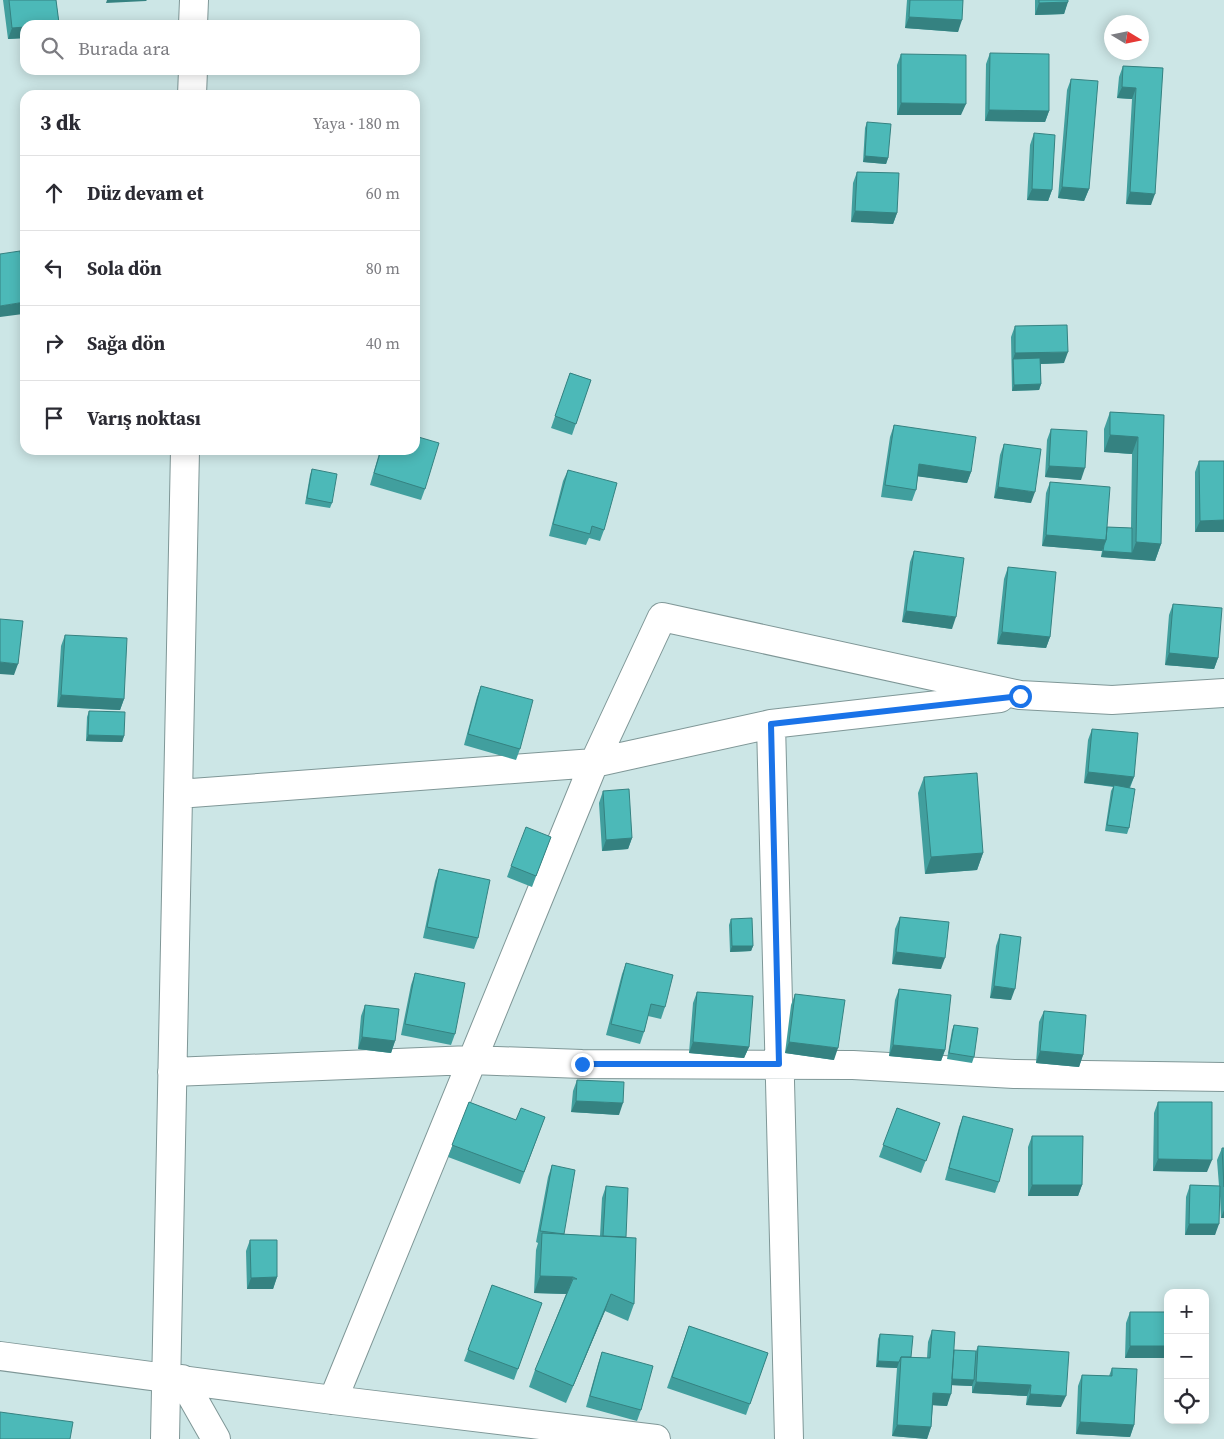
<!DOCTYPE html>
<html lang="tr">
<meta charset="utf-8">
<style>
body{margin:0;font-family:"Source Serif 4",serif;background:#f7f7f7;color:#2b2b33}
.controls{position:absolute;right:15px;bottom:15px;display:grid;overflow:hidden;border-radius:10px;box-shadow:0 2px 12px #0003}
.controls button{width:45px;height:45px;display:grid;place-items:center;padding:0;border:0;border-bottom:1px solid #e1e1e2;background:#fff;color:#2b2b33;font:25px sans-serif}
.compass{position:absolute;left:1104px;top:15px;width:45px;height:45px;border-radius:50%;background:#fff;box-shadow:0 2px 12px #0003;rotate:100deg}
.stop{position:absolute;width:15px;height:15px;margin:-11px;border:4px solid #1a73e8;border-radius:50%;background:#fff}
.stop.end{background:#1a73e8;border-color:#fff;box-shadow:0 1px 5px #0008}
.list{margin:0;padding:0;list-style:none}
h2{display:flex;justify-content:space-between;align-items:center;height:65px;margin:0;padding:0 20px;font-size:21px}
h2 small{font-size:16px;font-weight:400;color:#7c7c81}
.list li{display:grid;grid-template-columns:32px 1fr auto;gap:15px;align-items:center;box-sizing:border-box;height:75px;padding:0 20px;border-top:1px solid #e1e1e2}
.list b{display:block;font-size:19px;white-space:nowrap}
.list em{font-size:16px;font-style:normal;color:#7c7c81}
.icon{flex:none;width:28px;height:28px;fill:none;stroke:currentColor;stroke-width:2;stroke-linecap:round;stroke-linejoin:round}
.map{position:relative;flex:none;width:1224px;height:1439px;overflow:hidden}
.search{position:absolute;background:#fff;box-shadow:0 2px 12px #0003;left:20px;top:20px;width:400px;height:55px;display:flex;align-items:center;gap:12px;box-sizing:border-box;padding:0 18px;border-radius:15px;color:#7c7c81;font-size:19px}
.panel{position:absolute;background:#fff;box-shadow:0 2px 12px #0003;left:20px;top:90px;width:400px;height:365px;border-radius:15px}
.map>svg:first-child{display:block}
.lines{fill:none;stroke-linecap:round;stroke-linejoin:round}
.minor-casing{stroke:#7f9797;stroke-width:30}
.minor{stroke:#fff;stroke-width:28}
.wall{fill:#419f9e}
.shaded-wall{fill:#358281}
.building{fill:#4cb9b8;stroke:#358281}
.route{stroke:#1a73e8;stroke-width:6}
</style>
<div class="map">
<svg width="1224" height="1439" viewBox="0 0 1224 1439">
<rect width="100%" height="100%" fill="#cce6e6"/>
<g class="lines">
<!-- minor casing -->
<g class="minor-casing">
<path id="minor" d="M193,25L194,0
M192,95L193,70
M771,724L789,1439
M178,794L594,763L771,724L1000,698
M172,1072L471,1060L582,1064L853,1065L1014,1074L1224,1077
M0,1356L333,1400L656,1439
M182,1379L216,1439
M333,1400L594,763L662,617L1020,695L1112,700L1224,693
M165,1439L185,450"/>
</g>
<!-- minor -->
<use href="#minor" class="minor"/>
</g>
<!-- wall -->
<path class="wall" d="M3,0H56L59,23L58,25H25V38L8,39Z
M907,0H963L958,32L905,28Z
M1035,0H1068L1064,14L1035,15Z
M990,53L1049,111L1045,122L985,121L986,64Z
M901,54L961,115H897V65Z
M1123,66L1163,68L1151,205L1126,204L1132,99L1117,98L1119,77Z
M1071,79L1089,189L1084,201L1058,198L1067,90Z
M867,122L888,158L886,164L863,162L865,128Z
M1034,133L1052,190L1048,201L1027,200L1030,145Z
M857,172L897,213L893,224L851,222L853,183Z
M1015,326L1064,363L1041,364V384L1039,390L1012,391L1011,337Z
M570,373L591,380L572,435L551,428Z
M1110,412L1164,415L1161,544L1155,561L1101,557L1102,551L1042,546L1046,493L1050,482L1107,527L1131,528L1132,454L1104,452V429Z
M894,425L971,472L967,483L918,476L916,490L912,501L881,497L890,437Z
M1051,429L1081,480L1045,477L1047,440Z
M1004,444L1031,503L994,498L1000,455Z
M380,450H415L425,489L421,500L370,485Z
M1199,461H1224V532H1195V472Z
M312,469L332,503L330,508L305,504L310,475Z
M568,470L604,530L600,541L589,538L586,545L549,536L563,481Z
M914,551L952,629L902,622L910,562Z
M1008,567L1050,637L1046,648L997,644L1004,579Z
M1173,604L1218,658L1214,669L1165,665L1169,615Z
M65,635L124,699L120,710L57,707L61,646Z
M481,686L520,749L516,760L464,745L477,697Z
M89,711L124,736L122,742L86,741L87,717Z
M1092,729L1134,777L1130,788L1129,828L1127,834L1105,831L1111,791L1113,787L1084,783L1088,740Z
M924,777L983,853L977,870L925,874L918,793Z
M603,791L632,838L628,849L602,851L599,803Z
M551,837L532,887L507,877L511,866Z
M439,869L478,938L474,949L423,938L435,881Z
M900,917L941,969L892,964L895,929Z
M731,919L753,946L751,951L730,952L729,925Z
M1000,934L1011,1000L990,998L996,946Z
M626,963L665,1007L661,1019L648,1016L644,1032L640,1044L606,1035L622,974Z
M415,973L455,1034L451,1045L401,1035L411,985Z
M899,989L945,1050L941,1061L889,1056L895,1000Z
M697,992L749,1047L744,1058L689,1053L693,1003Z
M795,994L834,1060L785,1053L791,1005Z
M365,1005L395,1041L391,1053L358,1049L361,1016Z
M1044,1011L1083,1055L1079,1067L1036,1063L1039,1022Z
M954,1025L974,1057L972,1063L947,1059L952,1030Z
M577,1080L619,1115L571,1112L573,1091Z
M469,1102L516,1120L545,1117L520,1184L448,1157Z
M1158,1102L1207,1172L1153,1171L1154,1113Z
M897,1108L940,1123L921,1173L879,1157Z
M963,1116L999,1182L995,1193L945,1180L959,1127Z
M1032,1136L1082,1185L1078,1196H1028V1147Z
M1222,1148H1224V1218H1221L1220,1196L1215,1235H1185L1186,1197L1190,1185L1219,1186L1217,1160Z
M552,1165L564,1234L600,1236L602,1198L606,1186L626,1237L634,1304L628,1321L605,1311L566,1403L529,1387L535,1370L566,1294L534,1293L536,1250L538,1243L536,1242L548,1177Z
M250,1240L277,1277L273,1289H247L246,1251Z
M492,1285L542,1303L514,1380L464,1361Z
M1130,1312H1168V1353L1166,1358H1125L1126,1323Z
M689,1326L768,1353L746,1415L667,1388Z
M932,1330L954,1350L976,1351L978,1346L1061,1407L1026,1405L1027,1396L972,1393V1386L952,1385L947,1406L933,1405L931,1427L927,1439L892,1436L897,1368L876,1367L878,1339L880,1334L911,1357L927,1358L928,1342Z
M602,1352L641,1410L637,1421L586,1407L598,1364Z
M1112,1368L1134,1425L1130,1437L1076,1434L1078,1386L1082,1375L1109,1376Z"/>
<!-- shaded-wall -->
<path class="shaded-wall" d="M107,0H147L146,1L106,3Z
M1068,2L1064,14L1035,15L1039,3Z
M909,17L962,20L958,32L905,28Z
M59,23L58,25H39Z
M25,27V38L8,39L12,28Z
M1122,87L1136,88L1132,99L1117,98Z
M901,103L966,104L961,115H897Z
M989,110L1049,111L1045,122L985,121Z
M865,156L888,158L886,164L863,162Z
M1062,187L1089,189L1084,201L1058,198Z
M1032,189L1052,190L1048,201L1027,200Z
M1130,192L1155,194L1151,205L1126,204Z
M855,211L897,213L893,224L851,222Z
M25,302V307L23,314L0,317V306Z
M1068,352L1064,363L1013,365V359L1015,353Z
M1041,384L1039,390L1012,391L1014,385Z
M1110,435L1138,437L1132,454L1104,452Z
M919,464L971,472L967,483L915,476Z
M1049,466L1085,468L1081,480L1045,477Z
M998,487L1035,492L1031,503L994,498Z
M1224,520V532H1195L1200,521Z
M1046,535L1106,540L1102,551L1042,546Z
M1136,542L1161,544L1155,561L1101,557L1103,551L1132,553Z
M906,611L956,617L952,629L902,622Z
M1002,632L1050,637L1046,648L997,644Z
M1169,653L1218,658L1214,669L1165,665Z
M0,662L18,664L14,675L0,674Z
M61,695L124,699L120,710L57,707Z
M88,735L124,736L122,742L86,741Z
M1088,772L1134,777L1129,788L1084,783Z
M632,838L628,849L602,851L606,840Z
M983,853L977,870L925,874L931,857Z
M732,946H753L751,951L730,952Z
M896,952L945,958L941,969L892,964Z
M994,986L1015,989L1011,1000L990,998Z
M362,1037L395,1041L391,1053L358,1049Z
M693,1042L749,1047L744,1058L689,1053Z
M789,1042L838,1048L834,1060L785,1053Z
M893,1045L945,1050L941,1061L889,1056Z
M1040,1051L1083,1055L1079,1067L1036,1063Z
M576,1101L623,1103L619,1115L571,1112Z
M1158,1159L1212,1160L1207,1172L1153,1171Z
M1032,1185H1082L1078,1196H1028Z
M1224,1210V1218H1221Z
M1189,1224H1219L1215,1235H1185Z
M540,1276L573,1277L567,1294L534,1293Z
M277,1277L273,1289H247L251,1278Z
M611,1294L605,1311L566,1403L573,1386Z
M1130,1346H1168V1353L1166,1358H1125Z
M878,1361L899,1362L897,1368L876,1367Z
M950,1379L974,1380L972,1386L948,1385Z
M976,1382L1031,1385L1027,1396L972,1393Z
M933,1393L951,1394L947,1406L929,1405Z
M1030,1394L1066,1396L1061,1407L1026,1405Z
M1080,1422L1134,1425L1130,1437L1076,1434Z
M897,1425L931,1427L927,1439L892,1436Z"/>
<!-- building -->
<path class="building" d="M9,0H56L59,23L39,25H25V27L12,28Z
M910,0H963L962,20L909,17Z
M1039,0H1068V2L1039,3Z
M990,53L1049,54V111L989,110Z
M901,54L966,55V104L901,103Z
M1123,66L1163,68L1155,194L1130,192L1136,88L1122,87Z
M1071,79L1098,81L1089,189L1062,187Z
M867,122L891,124L888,158L865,156Z
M1034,133L1055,135L1052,190L1032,189Z
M857,172L899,173L897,213L855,211Z
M20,251L25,289V302L0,306V254Z
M1067,325L1068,352L1015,353V326Z
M1040,358L1041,384L1014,385L1013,359Z
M570,373L591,380L576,424L555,416Z
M1110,412L1164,415L1161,544L1136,542L1138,437L1110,435Z
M894,425L976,437L971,472L919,464L916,490L885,485Z
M1051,429L1087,431L1085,468L1049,466Z
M415,436L439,443L425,489L374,473L381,450H415Z
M1004,444L1041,449L1035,492L998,487Z
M1199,461H1224V520L1200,521Z
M312,469L337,474L332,503L307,498Z
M568,470L617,483L604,530L592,526L590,534L553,524Z
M1050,482L1110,487L1106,540L1046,535Z
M1107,527L1132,528V553L1103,551L1104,545L1106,540Z
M914,551L964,558L956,617L906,611Z
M1008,567L1056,572L1050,637L1002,632Z
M1173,604L1222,608L1218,658L1169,653Z
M0,619L23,621L18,664L0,662Z
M65,635L127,638L124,699L61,695Z
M481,686L533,700L520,749L468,734Z
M89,711L125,712L124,736L88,735Z
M1092,729L1138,733L1134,777L1088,772Z
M977,773L983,853L931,857L924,777Z
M1114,785L1135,789L1129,828L1107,825Z
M629,789L632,838L606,840L603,791Z
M526,827L551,837L536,876L511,866Z
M439,869L490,880L478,938L427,927Z
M900,917L949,922L945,958L896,952Z
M752,918L753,946H732L731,919Z
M1000,934L1021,937L1015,989L994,986Z
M626,963L673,975L665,1007L651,1004L644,1032L611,1024Z
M415,973L465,983L455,1034L405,1024Z
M899,989L951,995L945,1050L893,1045Z
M697,992L753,996L749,1047L693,1042Z
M795,994L845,1000L838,1048L789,1042Z
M365,1005L399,1009L395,1041L362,1037Z
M1044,1011L1086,1015L1083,1055L1040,1051Z
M954,1025L978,1028L974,1057L949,1053Z
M577,1080L624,1082L623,1103L576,1101Z
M469,1102L516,1120L521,1108L545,1117L524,1172L452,1145Z
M1158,1102H1212V1160L1158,1159Z
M897,1108L940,1123L926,1161L883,1145Z
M963,1116L1013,1129L999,1182L949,1168Z
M1032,1136H1083L1082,1185H1032Z
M1222,1148H1224V1187Z
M552,1165L575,1170L564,1234L540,1231Z
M1190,1185L1220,1186L1219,1224H1189Z
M606,1186L628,1188L626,1237L603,1236Z
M542,1233L636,1238L634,1304L611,1294L573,1386L535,1370L573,1279H577L573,1277L540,1276Z
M250,1240H277V1277L251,1278Z
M492,1285L542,1303L518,1369L468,1350Z
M1130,1312H1168V1346H1130Z
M689,1326L768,1353L750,1404L672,1377Z
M932,1330L955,1332L951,1394L933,1393L931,1427L897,1425L901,1357L930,1358Z
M880,1334L913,1336L911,1357H901L899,1362L878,1361Z
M978,1346L1069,1352L1066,1396L1030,1394L1031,1385L976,1382Z
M954,1350L976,1351L974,1380L952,1379Z
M602,1352L653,1366L641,1410L590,1396Z
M1112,1368L1137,1369L1134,1425L1080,1422L1082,1375L1112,1376Z
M0,1412L73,1422L70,1439H0Z"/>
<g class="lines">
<!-- route -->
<path class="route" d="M582,1064H779L771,724L1020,696"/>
</g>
</svg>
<div class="controls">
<button>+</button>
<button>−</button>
<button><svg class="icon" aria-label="locate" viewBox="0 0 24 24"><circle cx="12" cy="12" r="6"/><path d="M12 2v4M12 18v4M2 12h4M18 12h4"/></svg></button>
</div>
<svg class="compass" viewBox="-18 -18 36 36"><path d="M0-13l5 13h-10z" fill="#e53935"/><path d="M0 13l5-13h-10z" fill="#7c7c81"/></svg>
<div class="stop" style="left:1020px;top:696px"></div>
<div class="stop end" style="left:582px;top:1064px"></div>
<div class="search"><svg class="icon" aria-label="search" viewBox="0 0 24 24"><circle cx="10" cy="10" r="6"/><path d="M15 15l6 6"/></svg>Burada ara</div>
<section class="panel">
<h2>3 dk<small>Yaya · 180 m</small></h2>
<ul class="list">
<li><svg class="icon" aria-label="ahead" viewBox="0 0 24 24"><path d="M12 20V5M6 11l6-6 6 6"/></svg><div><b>Düz devam et</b></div><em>60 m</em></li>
<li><svg class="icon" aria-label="left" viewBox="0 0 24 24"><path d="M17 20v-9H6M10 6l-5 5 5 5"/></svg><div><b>Sola dön</b></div><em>80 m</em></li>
<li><svg class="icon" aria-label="right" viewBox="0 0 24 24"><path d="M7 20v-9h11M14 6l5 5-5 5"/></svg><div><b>Sağa dön</b></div><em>40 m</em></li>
<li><svg class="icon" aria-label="arrive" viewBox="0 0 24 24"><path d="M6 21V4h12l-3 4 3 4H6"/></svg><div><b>Varış noktası</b></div></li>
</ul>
</section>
</div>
